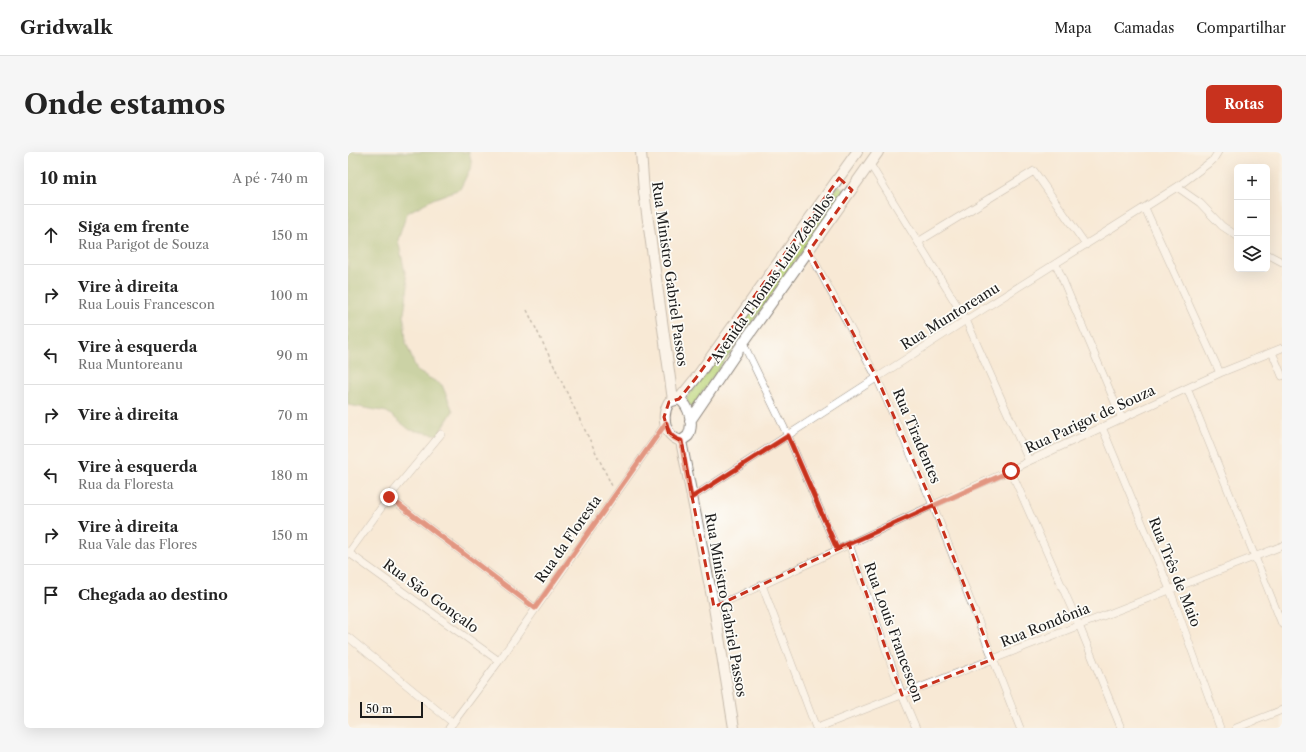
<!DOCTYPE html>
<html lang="pt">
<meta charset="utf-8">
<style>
body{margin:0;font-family:"Libre Caslon Text",serif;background:#f6f6f6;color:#222}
.controls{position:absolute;right:12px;top:12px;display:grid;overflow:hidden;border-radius:6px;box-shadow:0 4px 16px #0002}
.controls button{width:36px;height:36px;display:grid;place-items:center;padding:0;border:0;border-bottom:1px solid #e0e0e0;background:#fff;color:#222;font:20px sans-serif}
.scale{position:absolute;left:12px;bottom:10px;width:63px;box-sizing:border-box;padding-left:4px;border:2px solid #1c1c1c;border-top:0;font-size:11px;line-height:14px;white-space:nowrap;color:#1c1c1c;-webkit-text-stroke:3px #fdfcf7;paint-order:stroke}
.stop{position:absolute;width:12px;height:12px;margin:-9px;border:3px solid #c8321e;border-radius:50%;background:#fff}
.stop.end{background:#c8321e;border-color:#fff;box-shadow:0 1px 4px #0008}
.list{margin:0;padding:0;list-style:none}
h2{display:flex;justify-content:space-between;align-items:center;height:52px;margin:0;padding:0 16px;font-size:17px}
h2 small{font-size:13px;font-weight:400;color:#767676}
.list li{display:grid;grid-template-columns:26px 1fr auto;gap:12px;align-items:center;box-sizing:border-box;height:60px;padding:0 16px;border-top:1px solid #e0e0e0}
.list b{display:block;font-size:15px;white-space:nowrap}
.list p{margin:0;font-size:13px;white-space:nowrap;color:#767676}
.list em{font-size:13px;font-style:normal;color:#767676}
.icon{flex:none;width:22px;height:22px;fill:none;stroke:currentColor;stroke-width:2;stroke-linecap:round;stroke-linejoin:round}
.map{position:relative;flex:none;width:934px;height:576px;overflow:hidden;border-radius:6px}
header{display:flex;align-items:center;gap:24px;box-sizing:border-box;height:56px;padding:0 20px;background:#fff;border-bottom:1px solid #e0e0e0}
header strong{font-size:19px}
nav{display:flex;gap:22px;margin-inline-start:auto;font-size:14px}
.intro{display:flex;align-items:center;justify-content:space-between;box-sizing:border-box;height:96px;padding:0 24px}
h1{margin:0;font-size:28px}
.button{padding:10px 18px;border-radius:6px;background:#c8321e;color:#fff;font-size:14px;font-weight:700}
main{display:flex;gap:24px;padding:0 24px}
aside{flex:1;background:#fff;border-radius:6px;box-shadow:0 4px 16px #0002}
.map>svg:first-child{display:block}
.green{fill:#bdd67b;stroke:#6c794c}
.forest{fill:#96b76b;stroke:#596a44}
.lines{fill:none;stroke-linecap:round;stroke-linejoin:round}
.minor-casing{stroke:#8a8279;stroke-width:8}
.secondary-casing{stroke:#8a8279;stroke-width:12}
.path{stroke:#8a8279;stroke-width:1.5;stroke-dasharray:3 3;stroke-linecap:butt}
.minor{stroke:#fff;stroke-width:7}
.secondary{stroke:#fff;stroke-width:10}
.route{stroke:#c8321e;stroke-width:5}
.marked{fill:none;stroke:#c8321e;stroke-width:3;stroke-dasharray:8 5;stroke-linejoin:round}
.labels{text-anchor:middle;stroke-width:3.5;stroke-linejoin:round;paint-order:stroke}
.street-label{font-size:14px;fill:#1c1c1c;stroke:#fdfcf7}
</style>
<header>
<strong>Gridwalk</strong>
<nav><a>Mapa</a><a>Camadas</a><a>Compartilhar</a></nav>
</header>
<div class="intro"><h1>Onde estamos</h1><a class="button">Rotas</a></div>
<main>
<aside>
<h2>10 min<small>A pé · 740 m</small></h2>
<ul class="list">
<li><svg class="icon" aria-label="ahead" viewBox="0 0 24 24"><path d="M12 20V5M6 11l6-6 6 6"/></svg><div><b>Siga em frente</b><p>Rua Parigot de Souza</p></div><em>150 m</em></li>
<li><svg class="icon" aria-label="right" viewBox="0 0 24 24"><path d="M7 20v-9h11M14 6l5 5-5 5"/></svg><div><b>Vire à direita</b><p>Rua Louis Francescon</p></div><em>100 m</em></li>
<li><svg class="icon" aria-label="left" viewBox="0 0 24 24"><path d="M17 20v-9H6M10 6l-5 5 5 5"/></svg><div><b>Vire à esquerda</b><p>Rua Muntoreanu</p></div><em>90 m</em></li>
<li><svg class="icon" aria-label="right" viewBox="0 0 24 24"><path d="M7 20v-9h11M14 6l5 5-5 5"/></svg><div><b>Vire à direita</b></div><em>70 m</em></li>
<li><svg class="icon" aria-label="left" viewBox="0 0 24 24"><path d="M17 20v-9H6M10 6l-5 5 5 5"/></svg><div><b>Vire à esquerda</b><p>Rua da Floresta</p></div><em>180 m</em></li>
<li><svg class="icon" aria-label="right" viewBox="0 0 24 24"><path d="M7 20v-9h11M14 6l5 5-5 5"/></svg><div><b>Vire à direita</b><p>Rua Vale das Flores</p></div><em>150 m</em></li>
<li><svg class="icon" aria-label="arrive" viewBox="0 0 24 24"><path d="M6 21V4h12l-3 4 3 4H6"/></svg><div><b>Chegada ao destino</b></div></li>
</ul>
</aside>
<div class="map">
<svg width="934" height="576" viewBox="0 0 934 576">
<rect width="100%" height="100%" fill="#fdfcf7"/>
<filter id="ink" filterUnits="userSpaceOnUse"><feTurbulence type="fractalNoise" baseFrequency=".025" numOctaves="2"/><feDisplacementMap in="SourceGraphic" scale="8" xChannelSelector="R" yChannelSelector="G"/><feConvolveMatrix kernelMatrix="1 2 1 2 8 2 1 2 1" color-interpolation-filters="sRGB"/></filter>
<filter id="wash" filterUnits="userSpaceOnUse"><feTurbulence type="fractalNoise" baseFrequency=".012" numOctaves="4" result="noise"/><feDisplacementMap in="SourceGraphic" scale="16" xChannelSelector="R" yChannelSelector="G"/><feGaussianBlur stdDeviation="0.9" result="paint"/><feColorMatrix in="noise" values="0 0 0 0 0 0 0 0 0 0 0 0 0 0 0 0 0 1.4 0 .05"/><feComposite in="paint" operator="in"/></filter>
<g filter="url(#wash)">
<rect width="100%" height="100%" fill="#f8e9d6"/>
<!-- green -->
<path class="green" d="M491,33L497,39L343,256L338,247L358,222Z"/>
<!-- forest -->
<path class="forest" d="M0,0H121L124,13L112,37L85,47L59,61L50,88L60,134L56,162L58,191L69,219L94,233L105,259L90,283L62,278L39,260L0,253Z"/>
</g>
<g filter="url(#ink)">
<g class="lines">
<!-- minor casing -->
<g class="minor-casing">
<path id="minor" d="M522,12L618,168L681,309
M829,35L852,51L874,74L889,84
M797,56L872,221
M570,90L686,19L738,93
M461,99L529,226L585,353L672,576
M919,102L934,110
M708,112L774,267
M395,191L440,284L489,397
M924,200L934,224
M839,236L934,472
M754,275L822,438L872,576
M663,319L731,473L773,576
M41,345L187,456
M343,346L618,168L829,35L865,8L870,0
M501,392L554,543L568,576
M1,401L151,509
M0,402L41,345L93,282
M414,433L468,576
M366,455C438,423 509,388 581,355C614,339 648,326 681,309L872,221L934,196
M0,485L105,571
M101,576L151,509L318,271
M469,576L934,394
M888,576L934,558"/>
</g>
<!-- secondary casing -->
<g class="secondary-casing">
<path id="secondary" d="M293,0L296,40L325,248
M331,247L348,226L509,0
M331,247C342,254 346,272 340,284L333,289C316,284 313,264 321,250Z
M342,269L395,191L530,0
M333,289L366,455L386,576"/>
</g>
<!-- path -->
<path class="path" d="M179,158L264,334"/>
<!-- minor -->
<use href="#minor" class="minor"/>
<!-- secondary -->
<use href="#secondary" class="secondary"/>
</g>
</g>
<g class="lines" filter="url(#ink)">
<!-- route -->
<path class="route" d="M41,345L187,456L318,271C320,281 323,286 333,289L343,346L440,284L489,397L663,319"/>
</g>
<!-- marked area -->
<path d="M0 0H934V576H0ZM491,26L504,38L461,99L529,226L585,353L645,507L554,543L501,392L366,455L333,289L321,282L316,265L321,250L331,247L348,226Z" fill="#f8e9d6" fill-opacity=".55" fill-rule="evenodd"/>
<path class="marked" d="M491,26L504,38L461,99L529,226L585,353L645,507L554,543L501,392L366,455L333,289L321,282L316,265L321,250L331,247L348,226Z"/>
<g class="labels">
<!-- street labels -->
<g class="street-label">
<text transform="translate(322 122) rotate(82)" y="5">Rua Ministro Gabriel Passos</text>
<text transform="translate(424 126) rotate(-55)" y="5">Avenida Thomas Luiz Zeballos</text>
<text transform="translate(602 164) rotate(-32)" y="5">Rua Muntoreanu</text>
<text transform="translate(742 267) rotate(-25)" y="5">Rua Parigot de Souza</text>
<text transform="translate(569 284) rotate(67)" y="5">Rua Tiradentes</text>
<text transform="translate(220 387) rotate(-55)" y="5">Rua da Floresta</text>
<text transform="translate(827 420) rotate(68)" y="5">Rua Três de Maio</text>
<text transform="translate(83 444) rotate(36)" y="5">Rua São Gonçalo</text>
<text transform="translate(378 453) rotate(80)" y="5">Rua Ministro Gabriel Passos</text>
<text transform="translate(697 473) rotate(-22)" y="5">Rua Rondônia</text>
<text transform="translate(546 480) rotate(70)" y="5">Rua Louis Francescon</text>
</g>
</g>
</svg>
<div class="controls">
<button>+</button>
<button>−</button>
<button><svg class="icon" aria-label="layers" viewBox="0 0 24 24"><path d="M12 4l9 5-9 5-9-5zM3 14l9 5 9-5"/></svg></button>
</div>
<div class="scale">50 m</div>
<div class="stop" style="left:663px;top:319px"></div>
<div class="stop end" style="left:41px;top:345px"></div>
</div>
</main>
